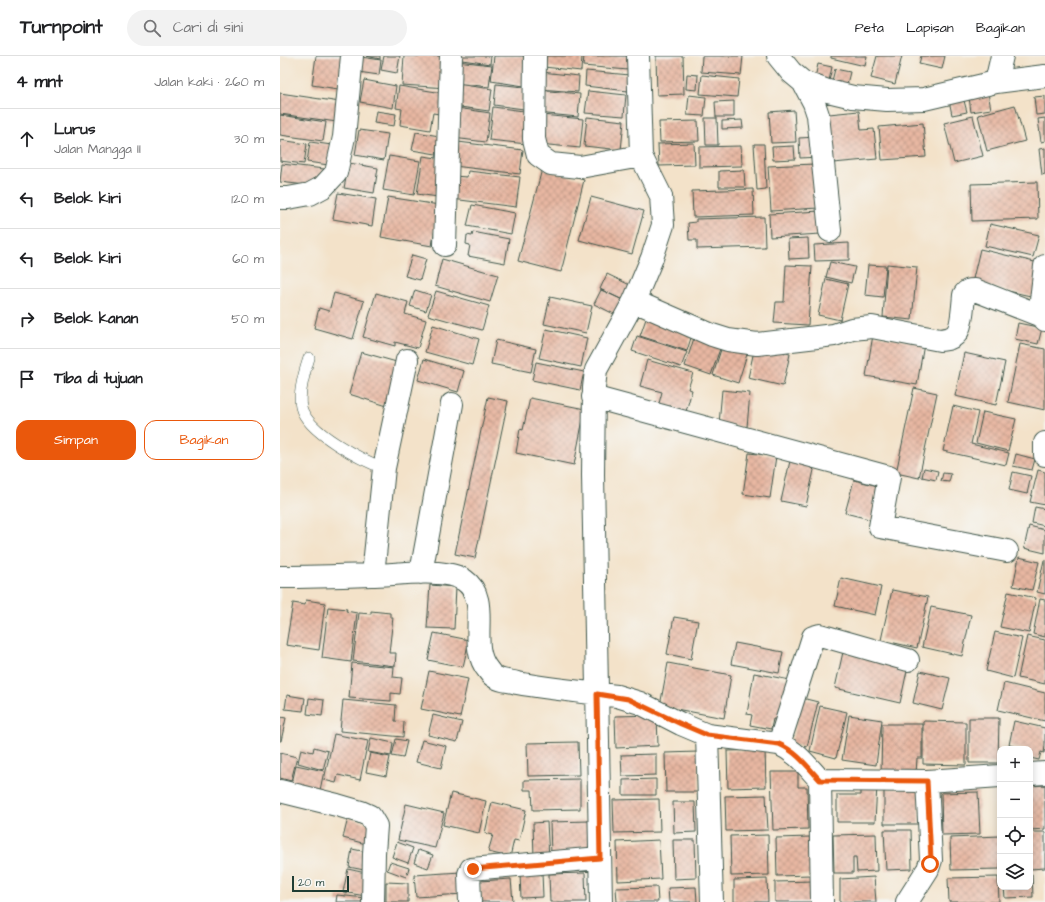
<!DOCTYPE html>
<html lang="id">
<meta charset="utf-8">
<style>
body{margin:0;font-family:"Architects Daughter",sans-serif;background:#f2f2f2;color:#202124}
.controls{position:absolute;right:12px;bottom:12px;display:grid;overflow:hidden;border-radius:8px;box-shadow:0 2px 10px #0003}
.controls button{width:36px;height:36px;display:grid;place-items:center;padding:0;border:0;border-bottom:1px solid #e0e0e0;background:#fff;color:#202124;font:20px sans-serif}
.scale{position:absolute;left:12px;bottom:10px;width:57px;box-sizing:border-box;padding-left:4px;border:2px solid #1f3d34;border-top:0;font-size:11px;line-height:14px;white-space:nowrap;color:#1f3d34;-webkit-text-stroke:3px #f6f6f2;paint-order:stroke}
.stop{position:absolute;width:12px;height:12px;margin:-9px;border:3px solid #ea580c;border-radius:50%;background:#fff}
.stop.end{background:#ea580c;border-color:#fff;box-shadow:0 1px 4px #0008}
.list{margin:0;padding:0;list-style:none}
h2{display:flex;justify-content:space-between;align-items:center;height:52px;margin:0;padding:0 16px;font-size:17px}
h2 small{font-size:13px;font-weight:400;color:#757577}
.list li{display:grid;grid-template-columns:26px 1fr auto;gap:12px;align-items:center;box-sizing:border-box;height:60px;padding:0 16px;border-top:1px solid #e0e0e0}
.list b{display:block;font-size:15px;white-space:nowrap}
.list p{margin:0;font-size:13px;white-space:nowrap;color:#757577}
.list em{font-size:13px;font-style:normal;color:#757577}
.actions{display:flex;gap:8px;padding:12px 16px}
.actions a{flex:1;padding:9px 0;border:1px solid #ea580c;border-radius:12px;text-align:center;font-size:14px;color:#ea580c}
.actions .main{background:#ea580c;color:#fff}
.icon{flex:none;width:22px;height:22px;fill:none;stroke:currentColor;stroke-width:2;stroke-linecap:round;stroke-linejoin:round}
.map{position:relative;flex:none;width:765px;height:846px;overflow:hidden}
header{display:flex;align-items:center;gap:24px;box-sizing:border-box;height:56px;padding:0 20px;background:#fff;border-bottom:1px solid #e0e0e0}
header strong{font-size:19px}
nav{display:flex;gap:22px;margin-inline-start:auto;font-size:14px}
.search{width:280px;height:36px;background:#f2f2f2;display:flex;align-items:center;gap:10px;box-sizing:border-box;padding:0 14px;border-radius:22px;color:#757577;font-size:15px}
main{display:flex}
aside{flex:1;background:#fff}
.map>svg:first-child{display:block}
.building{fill:url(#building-cross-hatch)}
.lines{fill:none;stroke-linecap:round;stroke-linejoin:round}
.service-casing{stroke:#3f564a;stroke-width:12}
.minor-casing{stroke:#3f564a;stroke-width:24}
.service{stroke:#fff;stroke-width:11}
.minor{stroke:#fff;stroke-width:22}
.route{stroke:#ea580c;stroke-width:5}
</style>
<header>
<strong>Turnpoint</strong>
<div class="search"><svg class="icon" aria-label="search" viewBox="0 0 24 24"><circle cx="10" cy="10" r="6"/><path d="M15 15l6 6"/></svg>Cari di sini</div>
<nav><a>Peta</a><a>Lapisan</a><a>Bagikan</a></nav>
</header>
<main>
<aside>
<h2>4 mnt<small>Jalan kaki · 260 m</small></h2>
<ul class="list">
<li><svg class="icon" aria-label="ahead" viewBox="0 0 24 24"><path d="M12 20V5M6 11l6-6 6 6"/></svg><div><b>Lurus</b><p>Jalan Mangga II</p></div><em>30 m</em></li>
<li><svg class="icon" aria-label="left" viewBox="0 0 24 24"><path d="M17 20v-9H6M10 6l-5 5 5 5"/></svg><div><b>Belok kiri</b></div><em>120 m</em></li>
<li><svg class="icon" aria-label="left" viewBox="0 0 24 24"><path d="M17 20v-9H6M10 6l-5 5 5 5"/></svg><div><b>Belok kiri</b></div><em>60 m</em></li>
<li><svg class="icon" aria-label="right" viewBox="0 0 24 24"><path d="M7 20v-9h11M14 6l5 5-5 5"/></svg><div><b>Belok kanan</b></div><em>50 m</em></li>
<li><svg class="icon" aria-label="arrive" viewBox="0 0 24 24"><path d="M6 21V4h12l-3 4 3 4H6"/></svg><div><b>Tiba di tujuan</b></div></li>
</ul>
<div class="actions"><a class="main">Simpan</a><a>Bagikan</a></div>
</aside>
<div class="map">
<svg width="765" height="846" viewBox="0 0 765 846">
<defs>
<pattern id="building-cross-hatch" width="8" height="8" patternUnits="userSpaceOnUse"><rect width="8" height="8" fill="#e8b7a2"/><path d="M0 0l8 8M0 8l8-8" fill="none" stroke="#bb9685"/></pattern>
</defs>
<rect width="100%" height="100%" fill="#f6f6f2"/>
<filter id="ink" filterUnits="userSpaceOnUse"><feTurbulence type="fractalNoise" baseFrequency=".025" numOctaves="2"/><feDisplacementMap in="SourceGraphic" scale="8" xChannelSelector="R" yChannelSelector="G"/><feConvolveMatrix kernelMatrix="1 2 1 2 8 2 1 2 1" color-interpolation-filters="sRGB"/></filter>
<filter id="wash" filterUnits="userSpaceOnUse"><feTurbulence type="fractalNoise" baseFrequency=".012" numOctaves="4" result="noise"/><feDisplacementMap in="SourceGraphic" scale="16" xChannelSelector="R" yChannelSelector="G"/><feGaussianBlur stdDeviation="0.9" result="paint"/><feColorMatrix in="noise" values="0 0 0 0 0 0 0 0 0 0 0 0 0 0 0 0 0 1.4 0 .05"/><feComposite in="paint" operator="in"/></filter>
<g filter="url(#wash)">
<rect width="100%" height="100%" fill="#f3e2c9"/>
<g id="blocks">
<!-- building -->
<path class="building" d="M36,0H63L58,33L32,29Z
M86,0H100V3Z
M104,0H120L117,17L101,14Z
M124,0H168L167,32L122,29Z
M175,0H211L210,8L175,3Z
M214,0H248L244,30L211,25Z
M265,0H302L301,15L264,11Z
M304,0H350L348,14L303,10Z
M376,0H403L404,38L377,39Z
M422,0H463L461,19L421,16Z
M551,0H587L585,10L551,2Z
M597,0H622L615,28L591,22Z
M641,0H665L662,13L639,8Z
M81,1L101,4L99,19L78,16Z
M177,5L212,9L209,31L175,27Z
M538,8L552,11L549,25L535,22Z
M555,13L570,16L566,32L551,29Z
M306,15L350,19L348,35L305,30Z
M261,16L299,20L298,36L259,33Z
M407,18L418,19L417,34L406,33Z
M422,19L459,23L457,41L420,38Z
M84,24L116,30L113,52L80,46Z
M176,28L212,33L209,55L173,50Z
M216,28L253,32L251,54L214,49Z
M119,30L169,38L165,59L153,57L150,74L120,69L122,53L116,52Z
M260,34L300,38L298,61L258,57Z
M308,35L346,39L344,60L305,57Z
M0,37L60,46L57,66L0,58Z
M708,37L711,53L691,56L689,41Z
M409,39L426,41L424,60L407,59Z
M765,40V58L756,59L754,41Z
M683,41L687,56L672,59L669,44Z
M454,45V61H436L435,46Z
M735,49L745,85L707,95L698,59Z
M213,51L251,56L247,88L209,84Z
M177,52L210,57L206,86L173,82Z
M514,54L516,86L491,87L489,56Z
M96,55L116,58L114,70L94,67Z
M579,55L581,74L594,73L597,103L553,107L549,58Z
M0,59L46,66L43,85L0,79Z
M262,59L303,63L300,92L259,88Z
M693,60L703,100L674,107L664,67Z
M307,61L344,65L341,94L304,90Z
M425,62H437L438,89H426Z
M765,62V85L761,86L758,63Z
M462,64L463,72L442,73V65Z
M418,65L419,85L380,86L379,66Z
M643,67L646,101L602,104L599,71Z
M79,74L108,78L104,104L75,99Z
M136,76L165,81L162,99L132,94Z
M537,81L539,101L520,102L519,82Z
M0,84L27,88L24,108L0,105Z
M30,86L59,90L56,110L27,106Z
M178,86L243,94L240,118L174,110Z
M414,87L415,109L379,110L378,88Z
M474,88H484L486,133L477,134Z
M461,90L462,110L419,111V91Z
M514,90L515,103L493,104L492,91Z
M765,92V118L762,119L759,93Z
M109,100L140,105L134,139L103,134Z
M143,100L164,103L158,141L137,138Z
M69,107L98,112L94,137L64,132Z
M2,108L44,113L42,131L0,126Z
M535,108L538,152L491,155L488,110Z
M262,113L304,124L281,216L238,205Z
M464,114L465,131H439V115Z
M188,115L240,121L236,151L172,143L174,120L187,121Z
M757,126L758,163L692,165L691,128Z
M473,133L474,159L413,161L412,135Z
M58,137L96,143L92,170L53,163Z
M108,141L159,149L152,190L101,181Z
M311,141L364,155L352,198L299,184Z
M192,149L235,157L231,178L187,170Z
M540,155L541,178L490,181L489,158Z
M484,161L485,191L417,193V184H409L408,167L416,166V163Z
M710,168L759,179L753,201L705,190Z
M193,176L229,183L225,207L188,200L190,189L186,188L187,179L192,180Z
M528,182L529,202L509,203L508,183Z
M569,187V204L535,205L534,189Z
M700,193L763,208L755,241L692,227Z
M132,199L146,203L140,224L125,220Z
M162,203L218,219L210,246L155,230Z
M550,206L575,211L571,227L546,221Z
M607,208L637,211L632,264L603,261Z
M506,209L532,210L528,269L494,267L496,246H504Z
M588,209L606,210L603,241L585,239Z
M327,218L352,230L345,245L320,233Z
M546,223L568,228L560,264L538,259Z
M135,234L151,239L146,255L130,250Z
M321,234L345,245L338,260L314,248Z
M156,235L209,250L202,274L148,259Z
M54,237L84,245L73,283L34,272L39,252L49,255Z
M96,237L128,246L125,258L146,264L138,292L115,286V290L83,281Z
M270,241L312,250L306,277L264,268Z
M368,257L414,272L407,295L360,280Z
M738,267L762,272L758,288L735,283Z
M153,269L199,283L192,309L145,296Z
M266,273L307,282L301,311L259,302Z
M415,279L442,287L431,319L405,310Z
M593,279L644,288L637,329L586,320Z
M357,280L407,296L401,311L352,295Z
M216,284L256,293L251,316L211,308Z
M443,287L468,295L458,327L433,319Z
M740,288L765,293V354L728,346Z
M475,290L510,298L503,330L468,322Z
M81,296L120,307L107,350L69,338Z
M684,297L725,306L716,349L675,340Z
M144,303L184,315L178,336L138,324Z
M367,304L413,317L408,333L412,334L405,359L378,351L382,336L360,330Z
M256,306L304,316L300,334L252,324Z
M634,332L657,337L639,422L616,417Z
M442,334L470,337L467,371L439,368Z
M208,341L228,345L195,502L175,498Z
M250,342L305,353L294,409L236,397L240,373L243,374Z
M673,350L698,356L691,388L729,397L726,409L663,395Z
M703,356L736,363L728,395L696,387Z
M469,397L496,400L490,442L463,438Z
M736,398L755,403L752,414L733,410Z
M510,405L529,409L534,414L526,450L501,445Z
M644,412L658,415L656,424L642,421Z
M758,414L765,416V449L750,446Z
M733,416L751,420L747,438L729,434Z
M663,417L671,418L669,426L661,425Z
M574,424L602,431L593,464L565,457Z
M755,451L765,453V470L752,467Z
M749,470L765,474V497L744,492Z
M739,501L759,506L752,534L733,530Z
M764,504H765V538L757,536Z
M561,522L601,531L595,559L555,550Z
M150,529L176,531L174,573L147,572Z
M612,534L648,541L637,592L601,584Z
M728,536L756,542L749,577L720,571Z
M760,543L765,544V581L753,578Z
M26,544L45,547L39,594L6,589L13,547L25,549Z
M48,551L67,553L66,555L77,557L71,606L42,602Z
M651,551L691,559L682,600L642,591Z
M91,555L110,557V561H113L109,597H116L115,610L73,605L79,557L91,558Z
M394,561L418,565L411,603L387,598Z
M715,576L742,582L733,622L706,615Z
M154,577L189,584L183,611L148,604Z
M747,580L765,584V628L738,622Z
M455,587L503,596L499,617L451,608Z
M563,596L628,610L620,647L555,632Z
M72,607L114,611L113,621L122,622L120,638L111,637V645L69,642Z
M388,607L451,619L444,662L380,650Z
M149,615L188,623L180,661L141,653Z
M640,615L670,622L662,654L633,647Z
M474,617L510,624L502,664L493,663L491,673L470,669L472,659L467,658Z
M724,627L765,637V665L718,654Z
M7,639L25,642L23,655L5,653Z
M29,642L44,644L42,660L27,658Z
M522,642L538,646L527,691L511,687Z
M63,644L116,649L115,665L124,666L123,681L60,675Z
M540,650L567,656L556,702L530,695Z
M153,659L182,666L177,686L148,679Z
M377,659L378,690L336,692L335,660Z
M569,659L602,664L596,709L562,704Z
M0,661L6,662L1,685H0Z
M689,662H719L718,707H689Z
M643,665L686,666V709L643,708Z
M734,665L765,672V690L764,697L761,696L759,704L750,702V693H742L729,689Z
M602,668H642V702H637L636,718L601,717Z
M54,678L88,685L80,724L58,719L56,727L44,724Z
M91,682L113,687L111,700L88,696Z
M116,683L127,685L123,702L112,700Z
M142,684L166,690L161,712L136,706Z
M298,686L299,719L248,720L247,687Z
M34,691L48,695L43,714L18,707L21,693L33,696Z
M485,694L486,731L448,732L447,695Z
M418,696L419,736H386L385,697Z
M0,697L17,701L11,725L0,722Z
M90,697L110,701L106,720L86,716Z
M376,698V719L342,720L341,699Z
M16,709L44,715L39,739L11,732Z
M491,716H518V731H527L528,773L493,774Z
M300,723V753L253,754L252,734H244V724Z
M376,723V739H343V724Z
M597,729L595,766H557V739H581V730Z
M765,729V773L750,774V730Z
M604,733H639V768H604Z
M698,736L700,778L662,779L661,737Z
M171,737L206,745L199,777L163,769Z
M486,739L488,774L446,775L445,740Z
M379,743L380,776L334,777L333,744Z
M212,746L246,754L239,785L234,784L230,801L208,796L213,779L205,777Z
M393,746H415L416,776L394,777Z
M126,748L164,757L155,792L118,784Z
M68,762L92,768L86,788L63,782Z
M310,765L311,799L271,800L270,766Z
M267,766L269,802H254L253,767Z
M604,774H631L632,813L606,814Z
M750,776H765V812L750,813Z
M596,778L597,815L577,816L576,801H573V817H554L553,779Z
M488,779L489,819L451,820L450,780Z
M720,780V813L671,814L670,782Z
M530,781L531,819L497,820L496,782Z
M379,784L381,823L338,825L337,786Z
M393,784H415L416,822L394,823Z
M117,786L133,792L128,807L112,801Z
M72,793L92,797L89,815L69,811Z
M138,794L153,799L148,812L134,807Z
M110,806L129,812L126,821L107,814Z
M68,813L90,818L85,840L63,836Z
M181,816L183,838L136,841L134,819Z
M240,817H262L263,841L241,842Z
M305,817L306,846H270L269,818Z
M750,818H752L753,841L725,842L724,831H750Z
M594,821L596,846H560V823Z
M718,821L719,846H669L668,822Z
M231,823L233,846H201L200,825Z
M487,823L488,846H454V824Z
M533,825V846H495V826Z
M106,826L128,827V846H106Z
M377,831L378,846H337L336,832Z
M416,831L417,846H389L388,832Z
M57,839L85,842V846H56Z"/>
</g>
</g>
<g filter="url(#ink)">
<use href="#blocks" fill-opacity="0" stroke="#3f564a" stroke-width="1"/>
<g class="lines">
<!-- service casing -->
<g class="service-casing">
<path id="service" d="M29,302C25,314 18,339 21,351C27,376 81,404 104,412"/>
</g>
<!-- minor casing -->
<g class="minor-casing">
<path id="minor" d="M255,0L254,83L258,99L271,108L300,111L361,100
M498,0L511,16L523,26L548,35L573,41L607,44L644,43L716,26L765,20
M523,26L534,47L538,59L550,175
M716,26L722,0
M0,142H8L30,138L43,131L56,117L64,81L72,0
M165,189L171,0
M765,210L761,244L765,264
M354,245L432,279L448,284L477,288L554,279L572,273L592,271L660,284C666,283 671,283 675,279C682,273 683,249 684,239C687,234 689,234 695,234L764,261
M313,341L609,421L600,471L727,495
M765,387V399
M141,517L172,348
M93,519L104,412L127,304
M0,521C30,521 61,520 91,519C115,519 164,511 184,524C213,544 186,588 208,614C210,617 213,621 217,622C222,625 231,625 237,627C270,633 304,636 337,640L360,647L401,668L427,679L499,688C517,696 527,710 540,724L647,725L720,720
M427,679L432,846
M499,688L533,581L540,579L628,604
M750,718L765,717
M540,724L542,846
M0,735L57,749L81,756L90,760L96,770L94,797L93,846
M190,846L189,818L191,813L320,802
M321,846L313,419L314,332L316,314L354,245L372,202L383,169L381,140L361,100L358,0
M627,846L648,813L651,804L647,725"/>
</g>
<!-- service -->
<use href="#service" class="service"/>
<!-- minor -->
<use href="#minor" class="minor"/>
</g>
</g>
<g class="lines" filter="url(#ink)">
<!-- route -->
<path class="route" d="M193,813L320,802L317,638L348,643L401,668L427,679L499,688C517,696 527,710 540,724L647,725L651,804L650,808"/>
</g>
</svg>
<div class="controls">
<button>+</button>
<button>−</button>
<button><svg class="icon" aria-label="locate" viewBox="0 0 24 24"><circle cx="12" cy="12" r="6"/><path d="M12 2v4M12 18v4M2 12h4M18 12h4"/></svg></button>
<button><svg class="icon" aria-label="layers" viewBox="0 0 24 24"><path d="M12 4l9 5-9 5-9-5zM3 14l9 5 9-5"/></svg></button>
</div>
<div class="scale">20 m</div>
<div class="stop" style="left:650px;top:808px"></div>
<div class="stop end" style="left:193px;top:813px"></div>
</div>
</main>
